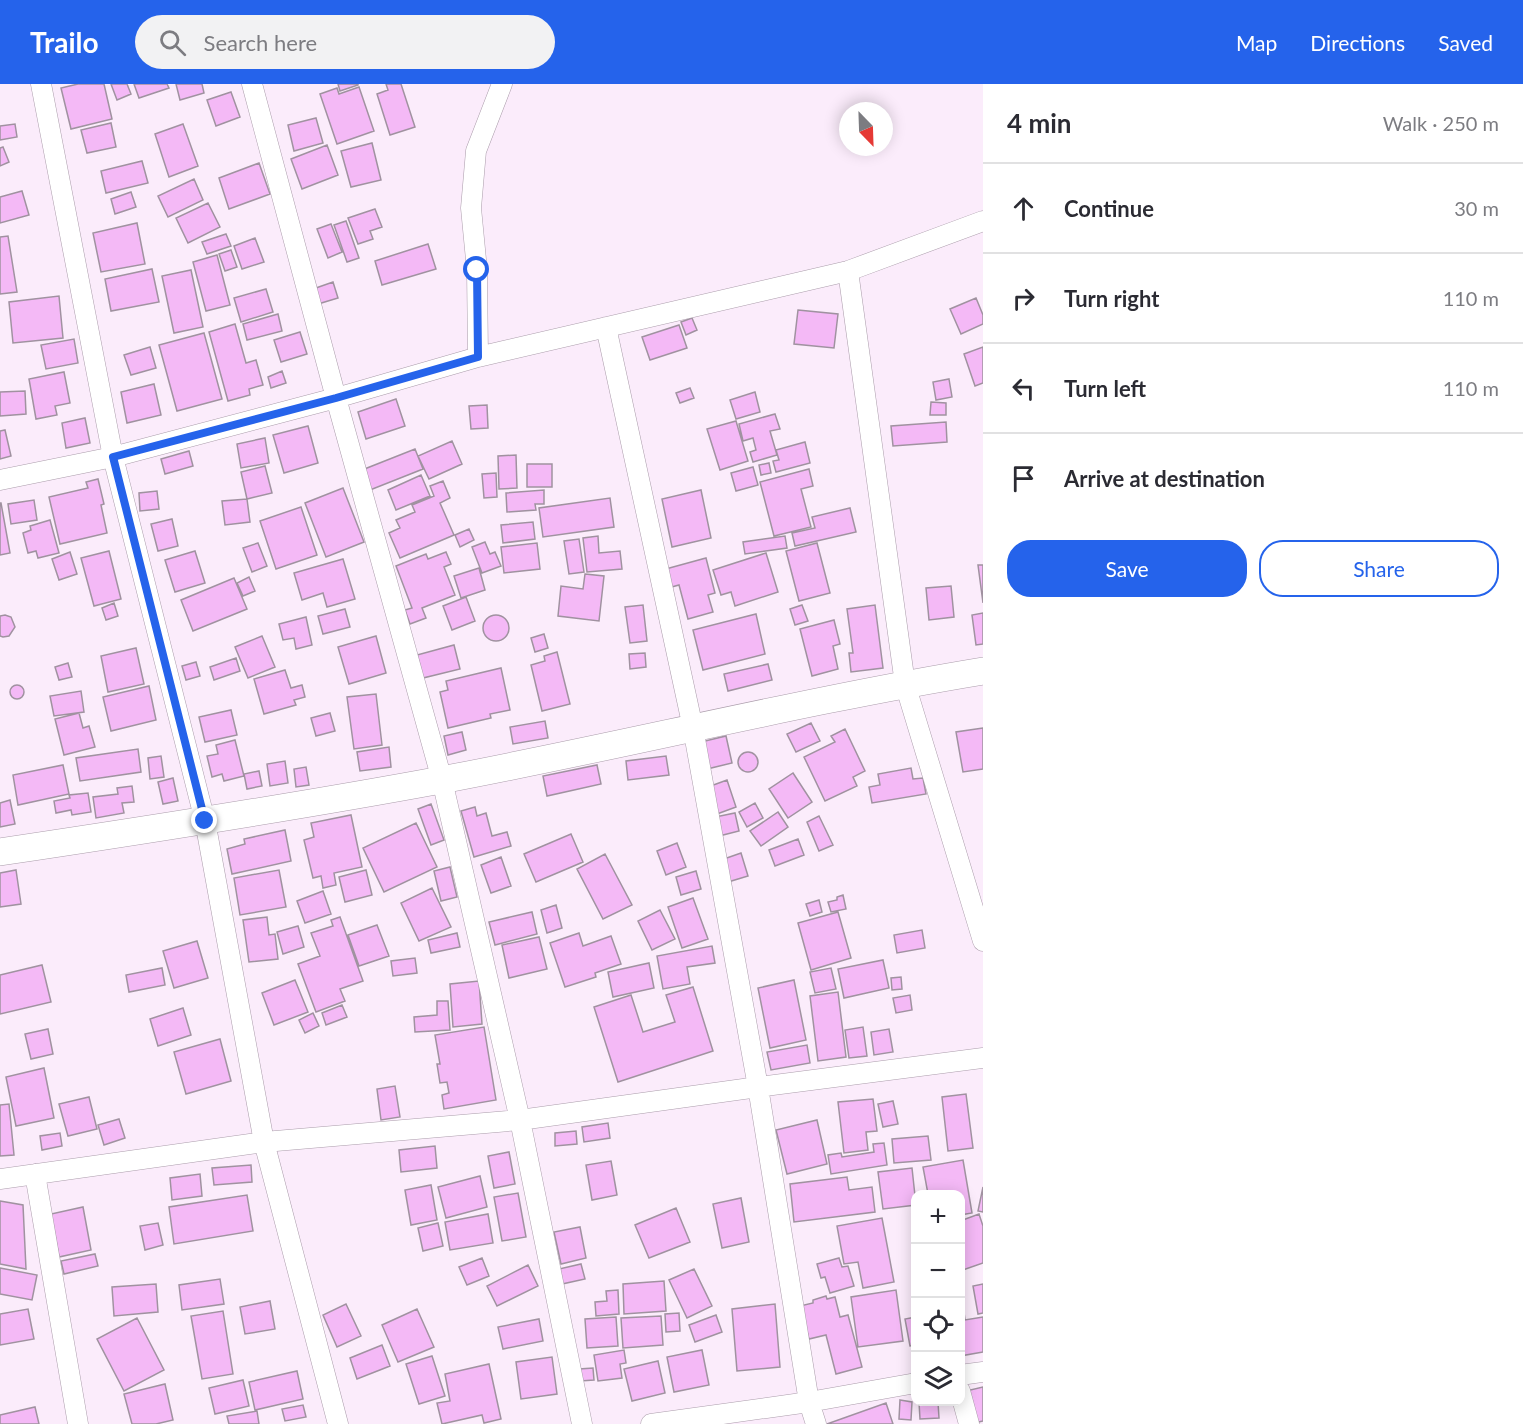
<!DOCTYPE html>
<meta charset="utf-8">
<style>
body{margin:0;font-family:Lato,sans-serif;background:#f2f2f3;color:#2b2b33}
.controls{position:absolute;right:18px;bottom:18px;display:grid;overflow:hidden;border-radius:12px;box-shadow:0 3px 15px #0003}
.controls button{width:54px;height:54px;display:grid;place-items:center;padding:0;border:0;border-bottom:2px solid #e1e1e2;background:#fff;color:#2b2b33;font:30px sans-serif}
.compass{position:absolute;left:839px;top:18px;width:54px;height:54px;border-radius:50%;background:#fff;box-shadow:0 3px 15px #0003;rotate:157deg}
.stop{position:absolute;width:18px;height:18px;margin:-14px;border:4px solid #2563eb;border-radius:50%;background:#fff}
.stop.end{background:#2563eb;border-color:#fff;box-shadow:0 2px 6px #0008}
.list{margin:0;padding:0;list-style:none}
h2{display:flex;justify-content:space-between;align-items:center;height:78px;margin:0;padding:0 24px;font-size:26px}
h2 small{font-size:20px;font-weight:400;color:#7c7c81}
.list li{display:grid;grid-template-columns:39px 1fr auto;gap:18px;align-items:center;box-sizing:border-box;height:90px;padding:0 24px;border-top:2px solid #e1e1e2}
.list b{display:block;font-size:22px;white-space:nowrap}
.list em{font-size:20px;font-style:normal;color:#7c7c81}
.actions{display:flex;gap:12px;padding:18px 24px}
.actions a{flex:1;padding:14px 0;border:2px solid #2563eb;border-radius:24px;text-align:center;font-size:21px;color:#2563eb}
.actions .main{background:#2563eb;color:#fff}
.icon{flex:none;width:33px;height:33px;fill:none;stroke:currentColor;stroke-width:2;stroke-linecap:round;stroke-linejoin:round}
.map{position:relative;flex:none;width:983px;height:1340px;overflow:hidden}
header{display:flex;align-items:center;gap:36px;box-sizing:border-box;height:84px;padding:0 30px;background:#2563eb;color:#fff}
header strong{font-size:28px}
nav{display:flex;gap:33px;margin-inline-start:auto;font-size:21px}
.search{width:420px;height:54px;background:#f2f2f3;display:flex;align-items:center;gap:15px;box-sizing:border-box;padding:0 21px;border-radius:33px;color:#7c7c81;font-size:22px}
main{display:flex}
aside{flex:1;background:#fff}
.map>svg:first-child{display:block}
.building{fill:#f4b9f6;stroke:#a092a0;stroke-width:1.5}
.lines{fill:none;stroke-linecap:round;stroke-linejoin:round}
.street-casing{stroke:#ab9dab;stroke-width:21}
.secondary-casing{stroke:#ab9dab;stroke-width:28}
.street{stroke:#fff;stroke-width:20}
.secondary{stroke:#fff;stroke-width:27}
.route{stroke:#2563eb;stroke-width:8}
</style>
<header>
<strong>Trailo</strong>
<div class="search"><svg class="icon" aria-label="search" viewBox="0 0 24 24"><circle cx="10" cy="10" r="6"/><path d="M15 15l6 6"/></svg>Search here</div>
<nav><a>Map</a><a>Directions</a><a>Saved</a></nav>
</header>
<main>
<div class="map">
<svg width="983" height="1340" viewBox="0 0 983 1340">
<rect width="100%" height="100%" fill="#fbecfb"/>
<!-- building -->
<path class="building" d="M78,0H104L112,35L71,45L61,4Z
M111,0H127L131,10L117,16Z
M134,0H167L169,4L139,14Z
M176,0H202L204,9L180,16Z
M338,0H358V1L340,7Z
M386,0H401L415,43L390,51L377,10L388,6Z
M359,3L374,47L337,60L320,10L337,4L339,10Z
M231,8L240,33L216,42L207,16Z
M316,34L323,59L294,67L288,41Z
M111,39L116,63L87,69L81,46Z
M15,40L17,53L0,56V42Z
M183,40L198,82L169,93L155,50Z
M372,59L381,96L351,103L341,67Z
M327,61L338,91L302,105L291,75Z
M3,63L9,78L0,82V64Z
M142,77L148,99L106,109L101,87Z
M259,79L270,110L229,125L219,94Z
M194,95L203,116L168,133L158,112Z
M22,107L29,131L0,139V113Z
M131,108L136,123L115,130L111,115Z
M208,119L220,143L188,159L176,134Z
M375,125L382,143L370,147L373,155L358,160L348,134Z
M346,137L359,174L347,178L334,141Z
M137,139L145,180L101,188L93,149Z
M331,140L342,168L328,174L317,145Z
M226,150L231,162L207,170L202,158Z
M8,152L17,208L0,210V153Z
M255,154L264,178L242,185L234,162Z
M428,160L436,185L382,201L375,177Z
M231,166L237,183L225,187L219,170Z
M217,171L230,221L206,227L193,178Z
M152,185L159,218L111,227L105,195Z
M191,186L203,243L174,249L162,192Z
M333,198L338,214L318,220L313,205Z
M266,205L273,228L241,238L234,214Z
M59,212L63,254L13,259L9,218Z
M976,214L983,231V240L961,250L950,225Z
M798,226L838,230L834,264L794,260Z
M278,230L282,247L247,256L243,240Z
M692,234L697,246L686,251L681,238Z
M235,240L246,279L256,276L263,301L249,305L250,311L228,317L209,248Z
M679,241L687,264L650,276L642,253Z
M300,248L307,270L281,278L274,256Z
M204,249L222,315L177,327L159,261Z
M74,255L78,279L46,285L41,261Z
M150,263L156,284L131,291L124,271Z
M983,263V299L975,302L964,270Z
M282,287L286,299L271,304L268,293Z
M64,288L70,319L55,322L57,331L36,335L29,295Z
M949,295L952,313L936,316L933,298Z
M154,300L161,331L127,339L121,308Z
M690,304L694,314L680,319L676,309Z
M25,307L26,330L0,332V308Z
M755,308L760,328L736,335L730,316Z
M396,315L405,342L366,355L358,328Z
M931,318L946,319V331H930Z
M487,321L488,344L471,345L469,322Z
M775,330L780,345L770,347L777,371L753,378L750,368L756,366L753,354L743,357L739,340Z
M85,334L90,359L66,364L62,339Z
M736,337L748,377L720,386L707,345Z
M946,338L947,358L893,362L891,342Z
M308,342L318,379L284,389L273,351Z
M5,346L11,372L0,375V347Z
M265,354L269,379L241,384L237,360Z
M452,357L462,380L429,395L418,372Z
M805,358L810,379L776,388L773,377L779,376L776,366Z
M415,365L423,385L370,406L362,386Z
M189,367L193,382L165,390L161,375Z
M516,371L517,404L499,405L498,372Z
M769,379L771,389L761,391L759,381Z
M527,380H552V403H527Z
M265,382L272,409L247,415L241,388Z
M753,383L758,401L736,407L731,389Z
M809,385L813,402L801,405L811,443L774,452L760,398Z
M496,389L497,413L484,414L482,390Z
M421,391L430,412L396,426L388,406Z
M98,395L104,420L101,421L107,449L60,460L49,413L88,404L86,398Z
M443,397L450,414L440,419L454,451L400,474L389,449L400,444L396,436L415,428L412,421L434,412L430,402Z
M343,404L364,458L326,473L305,419Z
M544,406V420H535L536,426L507,428L506,409Z
M701,406L711,454L672,463L662,415Z
M157,407L159,425L140,427L139,409Z
M610,414L614,443L543,453L539,424Z
M247,415L250,438L225,441L222,417Z
M34,416L37,436L11,440L8,420Z
M1,419L10,469L0,471V419Z
M301,423L317,471L276,485L260,437Z
M850,424L856,448L795,462L792,449L815,444L812,433Z
M172,435L178,462L158,467L151,440Z
M50,436L59,469L38,474L36,467L28,469L23,449L31,446L30,442Z
M533,438L535,455L503,459L501,441Z
M469,445L474,456L460,463L455,451Z
M598,452L599,469L620,467L622,485L587,488L583,454Z
M785,452L787,464L745,470L743,458Z
M579,455L584,488L569,490L564,457Z
M485,458L490,470L495,468L501,482L482,489L472,463Z
M258,459L267,482L252,488L243,464Z
M537,459L540,485L504,489L501,463Z
M817,459L830,509L799,517L786,467Z
M109,467L121,515L94,522L81,474Z
M195,467L205,499L175,508L165,476Z
M70,468L77,490L59,496L52,475Z
M446,468L451,480L444,483L455,511L422,524L426,534L410,540L405,526L412,524L396,482L426,470L428,475Z
M766,469L778,508L735,522L731,508L721,511L713,486Z
M706,474L715,509L708,511L713,528L688,535L679,501L668,504L662,486Z
M343,475L355,515L327,523L323,509L302,516L294,489Z
M978,481H983V519Z
M479,484L485,506L461,514L454,492Z
M585,490L604,492L599,537L558,532L561,502L583,505Z
M249,493L255,507L243,512L237,499Z
M234,494L247,525L193,547L181,516Z
M951,502L954,533L929,536L926,504Z
M466,513L475,537L452,546L443,522Z
M114,519L118,532L106,536L102,524Z
M643,521L647,557L630,559L625,523Z
M802,521L808,537L795,541L790,525Z
M875,521L883,584L851,588L849,569H853L847,525Z
M345,525L350,543L323,550L318,532Z
M983,529V560L976,561L972,531Z
M756,530L765,570L703,586L693,546Z
M5,531L11,533L15,543L9,552L3,553L0,552V532Z
M483 544a13 13 0 1 1 26 0a13 13 0 1 1-26 0Z
M306,533L312,561L296,565L294,554L283,556L279,540Z
M834,536L840,560L833,562L838,585L812,592L800,545Z
M544,550L548,564L535,568L531,554Z
M262,552L275,583L248,594L235,563Z
M376,552L386,589L349,600L338,563Z
M454,561L460,585L423,594L417,571Z
M136,564L144,600L108,608L101,572Z
M557,568L570,620L542,627L531,581L545,577L544,572Z
M645,569L646,583L630,585L629,570Z
M236,574L240,587L214,596L210,583Z
M196,578L200,592L186,596L182,582Z
M68,579L72,593L59,596L55,583Z
M768,580L772,596L728,607L724,590Z
M501,584L510,626L490,630L491,634L448,644L440,608L448,606L446,597Z
M285,586L291,604L302,601L305,613L294,616L296,621L264,630L254,595Z
M10 608a7 7 0 1 1 14 0a7 7 0 1 1-14 0Z
M149,602L156,636L111,647L103,613Z
M81,607L84,628L54,632L50,612Z
M376,610L382,661L354,665L347,613Z
M231,626L237,651L205,658L199,633Z
M79,629L83,644L89,642L95,663L64,671L55,635Z
M330,629L335,647L316,652L311,634Z
M545,637L548,654L513,660L510,643Z
M811,639L820,657L796,668L787,650Z
M983,644V685L963,688L956,648Z
M845,645L865,687L853,693L857,702L825,717L804,673L835,658L831,652Z
M462,648L466,666L448,671L444,652Z
M726,652L732,679L707,685L701,658Z
M235,656L244,692L224,697L222,690L212,693L207,672L218,670L216,661Z
M389,663L391,683L360,687L357,668Z
M138,665L141,688L80,697L76,674Z
M738 678a10 10 0 1 1 20 0a10 10 0 1 1-20 0Z
M161,672L164,693L150,695L148,674Z
M666,672L669,691L628,696L626,677Z
M285,677L288,699L270,702L267,680Z
M63,681L69,710L18,721L13,691Z
M597,681L601,700L547,712L543,692Z
M306,683L309,701L296,703L294,685Z
M911,684L913,695L923,694L926,710L872,719L869,703L880,701L878,690Z
M259,687L262,702L247,705L244,690Z
M793,689L812,718L788,734L769,705Z
M173,694L178,717L163,720L158,698Z
M727,696L736,723L717,730L708,703Z
M132,702L134,718L122,719L124,729L96,734L93,713L118,710L117,704Z
M88,709L91,728L72,731L71,726L56,729L54,717L70,714L69,711Z
M10,716L15,740L0,743V719Z
M755,719L763,734L747,743L739,728Z
M431,720L444,756L431,761L418,725Z
M475,723L477,732L486,729L492,752L507,748L511,762L474,773L461,727Z
M778,728L788,743L761,762L750,747Z
M735,729L739,747L719,752L715,733Z
M351,731L362,783L334,789L336,801L323,804L321,792L313,794L304,756L314,753L311,739Z
M819,732L833,761L819,767L807,738Z
M416,739L437,783L384,808L363,764Z
M285,746L291,777L232,790L227,765L245,760L244,755Z
M571,750L583,778L536,798L524,770Z
M798,755L804,771L775,782L769,766Z
M677,759L686,783L666,791L657,767Z
M741,769L748,792L728,798L721,776Z
M605,770L632,821L603,835L577,785Z
M501,773L511,802L491,809L481,781Z
M450,783L457,813L441,817L434,787Z
M16,786L21,820L0,823V789Z
M279,786L286,823L240,831L234,794Z
M366,786L372,811L345,818L339,793Z
M696,787L701,805L681,811L676,793Z
M432,804L451,843L419,857L401,819Z
M323,807L331,830L305,839L297,817Z
M843,811L846,825L831,828L828,818L837,816V813Z
M693,814L708,855L682,864L668,823Z
M819,816L822,828L810,832L806,820Z
M556,821L562,844L547,849L541,826Z
M660,826L675,855L652,866L638,837Z
M532,828L537,850L495,861L489,838Z
M838,828L851,874L811,886L798,839Z
M267,833L269,851L275,850L278,875L249,878L243,836Z
M340,833L363,897L340,905L345,917L316,928L298,880L320,872L311,849L333,842L331,836Z
M377,841L389,872L359,882L348,851Z
M298,842L304,863L283,870L277,848Z
M922,846L925,864L897,869L894,851Z
M457,849L460,863L431,869L428,856Z
M579,849L583,862L611,852L621,880L595,889L596,893L565,903L550,859Z
M539,853L547,885L509,894L502,861Z
M197,857L208,894L174,904L163,867Z
M712,862L715,879L687,883L690,900L663,905L657,872Z
M415,874L417,889L393,892L391,877Z
M883,876L889,904L844,914L838,885Z
M649,879L654,904L613,913L608,888Z
M42,881L51,918L0,930V891Z
M162,884L165,901L129,908L126,891Z
M831,884L836,905L815,909L810,888Z
M901,893L902,905L892,906L891,894Z
M295,896L308,928L274,941L262,909Z
M794,896L806,956L770,964L758,904Z
M479,897L482,940L453,943L450,900Z
M693,903L713,967L618,998L594,923L631,911L643,948L675,938L666,911Z
M838,908L846,973L818,977L810,912Z
M910,911L912,926L896,929L893,914Z
M437,917H448L450,946L415,948L414,933L437,931Z
M342,921L347,933L326,941L322,929Z
M183,924L191,951L158,962L150,935Z
M313,929L319,942L305,949L299,936Z
M484,943L496,1016L444,1025L442,1011L449,1009L447,998L440,999L437,980H440L435,951Z
M863,943L867,972L849,974L845,946Z
M48,945L53,970L31,975L25,950Z
M889,945L893,968L874,971L871,948Z
M220,955L231,997L186,1010L174,968Z
M807,961L810,979L771,986L767,968Z
M44,984L54,1034L16,1042L6,993Z
M395,1002L400,1033L381,1036L377,1005Z
M966,1010L973,1064L948,1067L942,1013Z
M89,1013L97,1045L68,1052L59,1020Z
M873,1015L877,1047L866,1048L868,1066L844,1069L838,1018Z
M893,1017L898,1040L883,1043L878,1020Z
M9,1020L14,1071L0,1072V1021Z
M119,1035L125,1054L104,1061L98,1041Z
M817,1036L827,1080L787,1090L776,1046Z
M608,1039L610,1054L584,1058L582,1043Z
M576,1047L577,1060L555,1062V1049Z
M60,1049L62,1062L42,1066L40,1052Z
M928,1052L931,1076L894,1079L892,1055Z
M884,1059L887,1081L831,1090L828,1071L841,1069L842,1073L874,1068L873,1060Z
M435,1062L437,1084L401,1088L399,1066Z
M509,1068L515,1100L494,1104L488,1072Z
M963,1076L972,1129L960,1131V1110H928L923,1083Z
M611,1077L617,1111L592,1116L586,1081Z
M251,1081L252,1098L214,1101L212,1084Z
M912,1084L916,1121L883,1125L878,1088Z
M200,1090L202,1112L172,1116L170,1094Z
M480,1092L487,1123L446,1134L438,1103Z
M847,1093L849,1106L872,1103L875,1128L794,1138L790,1100Z
M431,1101L437,1136L411,1141L405,1106Z
M983,1103V1128L978,1127Z
M518,1109L526,1153L502,1157L494,1113Z
M247,1111L253,1147L174,1160L169,1123Z
M741,1114L749,1158L722,1164L713,1120Z
M0,1117L23,1121L26,1185L0,1180Z
M83,1123L91,1166L59,1173L51,1130Z
M676,1124L690,1158L649,1174L635,1141Z
M488,1130L493,1159L450,1166L445,1138Z
M979,1130L983,1142V1179L960,1187V1137Z
M882,1134L894,1198L863,1204L858,1178L844,1180L837,1142Z
M158,1139L163,1161L145,1166L140,1142Z
M438,1139L443,1162L423,1167L418,1144Z
M580,1143L586,1174L561,1180L554,1148Z
M95,1170L98,1182L64,1190L61,1177Z
M482,1174L489,1192L467,1201L459,1183Z
M839,1174L842,1183L848,1182L854,1202L830,1209L825,1193L821,1194L817,1180Z
M581,1180L585,1195L562,1200L559,1185Z
M528,1181L538,1202L497,1222L487,1202Z
M0,1184L37,1191L32,1216L0,1210Z
M694,1185L712,1222L687,1234L669,1196Z
M220,1195L224,1220L182,1226L179,1201Z
M664,1197L666,1227L624,1230L623,1200Z
M156,1200L158,1228L114,1232L112,1203Z
M983,1200V1229L978,1230L973,1202Z
M618,1206L619,1230L596,1232L595,1218L607,1217L606,1207Z
M896,1206L903,1257L858,1263L851,1213Z
M826,1212L827,1215L835,1213L840,1233L848,1231L862,1283L836,1290L826,1251L809,1255L800,1222L813,1219V1216Z
M270,1217L275,1245L245,1250L240,1223Z
M346,1220L361,1252L337,1263L323,1231Z
M775,1220L780,1283L737,1287L732,1225Z
M28,1225L34,1255L0,1261V1230Z
M417,1225L434,1263L398,1278L382,1241Z
M223,1227L233,1290L202,1295L191,1232Z
M964,1228L965,1236L983,1233V1268L960,1272V1229Z
M679,1229L680,1247L666,1248L665,1230Z
M716,1231L722,1248L695,1258L689,1241Z
M661,1232L663,1261L623,1264L621,1234Z
M616,1233L618,1262L587,1264L585,1235Z
M916,1233V1261L910,1262L905,1235Z
M137,1234L164,1286L124,1307L97,1255Z
M539,1235L543,1257L503,1265L498,1243Z
M382,1261L390,1282L357,1295L350,1274Z
M624,1266L626,1279L620,1280L622,1294L598,1297L594,1271Z
M702,1266L709,1301L674,1308L667,1273Z
M432,1272L445,1312L419,1320L406,1280Z
M552,1273L557,1310L521,1315L516,1278Z
M658,1277L665,1309L632,1317L624,1285Z
M489,1280L501,1335L484,1339L482,1331L442,1340L437,1319L450,1317L445,1290Z
M593,1284L594,1296L580,1297L579,1285Z
M297,1287L303,1315L255,1326L249,1298Z
M243,1296L249,1322L215,1330L209,1304Z
M165,1300L173,1336L156,1340H132L124,1310Z
M983,1303V1337L974,1339L966,1307Z
M900,1316L912,1318L911,1336L899,1335Z
M919,1318H938L939,1334L920,1335Z
M886,1319L893,1340H827Z
M303,1321L306,1333L285,1337L282,1325Z
M35,1323L39,1340H0V1331Z
M257,1327L259,1340H229L227,1332Z"/>
<g class="lines">
<!-- street casing -->
<g class="street-casing">
<path id="street" d="M41,0L113,373L205,737L264,1058L338,1340
M252,0L336,314L442,696L520,1036L582,1340
M848,187L905,600L983,857
M606,243L693,644L758,1003L809,1318L816,1340
M478,273L477,186L471,124L476,67L502,0
M0,396L113,373L336,314L478,273L848,187L983,137
M35,1090L78,1340
M0,1095L264,1058L520,1036L758,1003L983,974
M960,1291L983,1288
M960,1307L969,1340
M651,1340L809,1318L916,1299"/>
</g>
<!-- secondary casing -->
<g class="secondary-casing">
<path id="secondary" d="M0,768C147,746 295,723 441,696C622,662 801,617 983,587"/>
</g>
<!-- street -->
<use href="#street" class="street"/>
<!-- secondary -->
<use href="#secondary" class="secondary"/>
</g>
<g class="lines">
<!-- route -->
<path class="route" d="M205,737L113,373L336,314L478,273L477,186"/>
</g>
</svg>
<div class="controls">
<button>+</button>
<button>−</button>
<button><svg class="icon" aria-label="locate" viewBox="0 0 24 24"><circle cx="12" cy="12" r="6"/><path d="M12 2v4M12 18v4M2 12h4M18 12h4"/></svg></button>
<button><svg class="icon" aria-label="layers" viewBox="0 0 24 24"><path d="M12 4l9 5-9 5-9-5zM3 14l9 5 9-5"/></svg></button>
</div>
<svg class="compass" viewBox="-18 -18 36 36"><path d="M0-13l5 13h-10z" fill="#e53935"/><path d="M0 13l5-13h-10z" fill="#7c7c81"/></svg>
<div class="stop" style="left:477px;top:186px"></div>
<div class="stop end" style="left:205px;top:737px"></div>
</div>
<aside>
<h2>4 min<small>Walk · 250 m</small></h2>
<ul class="list">
<li><svg class="icon" aria-label="ahead" viewBox="0 0 24 24"><path d="M12 20V5M6 11l6-6 6 6"/></svg><div><b>Continue</b></div><em>30 m</em></li>
<li><svg class="icon" aria-label="right" viewBox="0 0 24 24"><path d="M7 20v-9h11M14 6l5 5-5 5"/></svg><div><b>Turn right</b></div><em>110 m</em></li>
<li><svg class="icon" aria-label="left" viewBox="0 0 24 24"><path d="M17 20v-9H6M10 6l-5 5 5 5"/></svg><div><b>Turn left</b></div><em>110 m</em></li>
<li><svg class="icon" aria-label="arrive" viewBox="0 0 24 24"><path d="M6 21V4h12l-3 4 3 4H6"/></svg><div><b>Arrive at destination</b></div></li>
</ul>
<div class="actions"><a class="main">Save</a><a>Share</a></div>
</aside>
</main>
